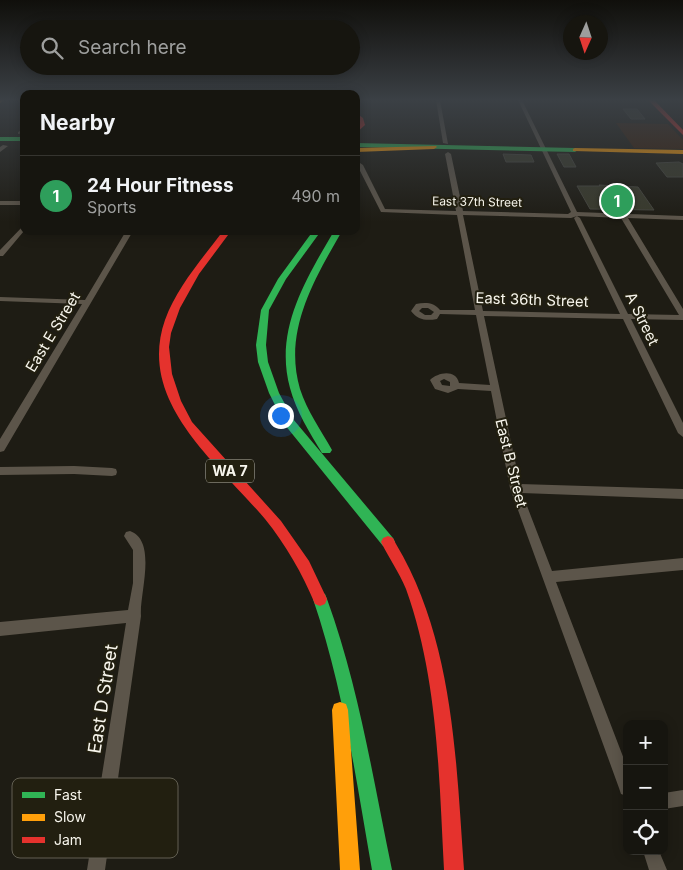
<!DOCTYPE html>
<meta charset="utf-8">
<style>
body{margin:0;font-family:Inter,sans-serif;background:#1f1e18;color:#f1f3f6}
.controls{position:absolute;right:15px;bottom:15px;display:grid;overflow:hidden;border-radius:10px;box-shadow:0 2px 12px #0003}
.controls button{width:45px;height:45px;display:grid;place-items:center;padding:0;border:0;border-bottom:1px solid #35342f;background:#16150f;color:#f1f3f6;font:25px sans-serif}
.compass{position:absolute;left:563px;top:15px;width:45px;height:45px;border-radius:50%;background:#16150f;box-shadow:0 2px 12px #0003;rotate:183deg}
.you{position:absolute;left:280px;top:415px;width:18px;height:18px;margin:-12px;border:4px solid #fff;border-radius:50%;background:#1a73e8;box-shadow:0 0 0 8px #1a73e833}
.badge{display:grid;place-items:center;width:32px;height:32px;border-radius:50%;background:#2563eb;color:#fff;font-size:16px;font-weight:700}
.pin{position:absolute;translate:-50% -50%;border:2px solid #fff;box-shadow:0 1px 5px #0006}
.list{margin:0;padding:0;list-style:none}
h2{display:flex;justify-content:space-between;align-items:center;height:65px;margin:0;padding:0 20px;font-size:21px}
h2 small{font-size:16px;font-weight:400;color:#9e9f9e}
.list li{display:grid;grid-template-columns:32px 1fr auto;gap:15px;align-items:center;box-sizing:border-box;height:80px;padding:0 20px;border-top:1px solid #35342f}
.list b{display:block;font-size:19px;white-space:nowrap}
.list p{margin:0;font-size:16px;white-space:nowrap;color:#9e9f9e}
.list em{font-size:16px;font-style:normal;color:#9e9f9e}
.icon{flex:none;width:28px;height:28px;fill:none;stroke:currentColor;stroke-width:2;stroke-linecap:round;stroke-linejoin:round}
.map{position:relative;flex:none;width:683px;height:870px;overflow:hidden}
.search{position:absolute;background:#16150f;box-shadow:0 2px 12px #0003;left:20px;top:20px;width:340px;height:55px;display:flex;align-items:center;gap:12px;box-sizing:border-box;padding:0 18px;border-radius:28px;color:#9e9f9e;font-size:19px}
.panel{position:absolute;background:#16150f;box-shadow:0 2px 12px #0003;left:20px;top:90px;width:340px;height:145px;border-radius:10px}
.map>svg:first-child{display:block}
.green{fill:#3a1f0b}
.building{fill:#393a2c;stroke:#45453e}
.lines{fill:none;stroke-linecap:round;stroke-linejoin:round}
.street{fill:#5c554a;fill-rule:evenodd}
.fast{fill:#30b455;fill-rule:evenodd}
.slow{fill:#ff9f0a;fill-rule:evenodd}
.jam{fill:#e5322d;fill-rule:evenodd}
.labels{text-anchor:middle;stroke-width:4;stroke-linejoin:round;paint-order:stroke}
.far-street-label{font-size:12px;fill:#f7f5ec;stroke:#221f10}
.shield{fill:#221f10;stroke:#b7b5aa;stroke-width:1}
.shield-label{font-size:14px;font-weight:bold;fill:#f7f5ec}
.street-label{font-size:15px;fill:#f7f5ec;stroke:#221f10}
.near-street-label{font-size:18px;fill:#f7f5ec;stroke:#221f10}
.key{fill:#221f10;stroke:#625f52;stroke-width:1}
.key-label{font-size:14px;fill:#f7f5ec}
</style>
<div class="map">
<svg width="683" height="870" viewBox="0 0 683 870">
<rect width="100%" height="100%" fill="#1e1c14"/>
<!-- green -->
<path class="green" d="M616,123L668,124L683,140V149L634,148Z"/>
<!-- building -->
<path class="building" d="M623,109H637L645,119H631Z
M503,154L531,155L534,162H506Z
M557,154H569L576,167H564Z
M679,162L683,164V177H667L656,163Z
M599,185L638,187L654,210L590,209L577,186H600Z"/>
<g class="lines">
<!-- street -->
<path class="street" d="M436,100H440L448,144L443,143Z
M518,100H522L577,212L683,216V220L628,218L683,309V320L631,319L683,423V437L678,433L623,319L484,316L520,484L683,489V499L522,493L552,571L683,558V570L556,582L627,767V796L621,794L619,788L510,488L491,391L458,389L448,393L435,389L430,380C438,372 456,369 459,383L490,385L476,315L440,314L437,319C426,321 418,320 411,311L416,304C425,302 434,302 440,310H475L457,215L381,212L357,165L360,163L363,165L385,209L456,211L445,154L448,152L451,154L463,211L568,214L571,212ZM463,215L571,218L577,216L574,218L620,314L483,311ZM577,216L621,218L679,315L628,314L580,218ZM422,308H428L434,312L431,315H425L419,311ZM444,379L450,382V386L442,385L440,381Z
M24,129V133L18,134V132Z
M3,145L8,146L0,152V147Z
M0,201H24V205H0Z
M24,225V231L3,256H0V250Z
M126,231H133L4,451L0,452V439L82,304L0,301V297L85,300Z
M74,466L112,468L116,469L117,472L116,475L112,476L74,474L0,475V467Z
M130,531C158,541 139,595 141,616L105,870H87L126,623L0,636V622L128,610L133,583V550L124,536L126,532Z
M683,790V806L664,809V793Z
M643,851H659L667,870H649Z"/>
<!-- fast -->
<path class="fast" d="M0,137H24V141H0Z
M356,143L575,148L578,150L575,152L356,147Z
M313,231H321L286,279L269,310L266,345L268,362L279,393L293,419L393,538L395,542L393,546L388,548L383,546L285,425L269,393L258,362L256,345L261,310L278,279Z
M334,231H342C314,280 283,331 300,389C307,411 321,430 332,450L330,453H322C310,433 296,411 290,388C274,330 306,279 334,231Z
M320,592L325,594L327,599C359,687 373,779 392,870H372C356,779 343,687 313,599L315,594Z"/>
<!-- slow -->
<path class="slow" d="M0,100H4L0,103Z
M436,146L437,147L434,149L356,152V148Z
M575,148L683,150V154L573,151V149Z
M340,702L346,704L348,710L360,870H340L332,710L334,704Z"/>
<!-- jam -->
<path class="jam" d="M648,100H654L683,130V135Z
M356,113L363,118L365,125L356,133V128L359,125Z
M223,231H231L199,274L180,308L171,333L169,347L172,374L181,401L192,422L281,521L309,561L327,599L325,604L320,606L315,604C302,573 286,545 265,519C219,464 136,403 165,320C177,287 202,259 223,231Z
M388,536L393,538L396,544C454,641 456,761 464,870H444C439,776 438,678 406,589C399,572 389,558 381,542L383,538Z"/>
</g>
<!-- sky -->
<linearGradient id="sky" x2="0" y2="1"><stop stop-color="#100f0b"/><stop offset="0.45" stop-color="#3b4045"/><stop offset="1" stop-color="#3b4045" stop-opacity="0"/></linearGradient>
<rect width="683" height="222" fill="url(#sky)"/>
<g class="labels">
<!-- far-street labels -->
<g class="far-street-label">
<text transform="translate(477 202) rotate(1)" y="4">East 37th Street</text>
</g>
<!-- shield labels -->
<rect class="shield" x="206" y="459.5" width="48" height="23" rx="4"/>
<g class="shield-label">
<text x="230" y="476">WA 7</text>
</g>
<!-- street labels -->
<g class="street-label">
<text transform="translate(532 300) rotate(2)" y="5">East 36th Street</text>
<text transform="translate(642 319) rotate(64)" y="5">A Street</text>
<text transform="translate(53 332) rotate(-59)" y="5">East E Street</text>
<text transform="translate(511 463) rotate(76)" y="5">East B Street</text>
</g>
<!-- near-street labels -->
<g class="near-street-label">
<text transform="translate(103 699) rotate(-81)" y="6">East D Street</text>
</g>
</g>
<!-- legend -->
<rect x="12" y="778" width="166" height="80" rx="8" class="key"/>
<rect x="22" y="792" width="23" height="6" fill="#30b455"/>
<rect x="22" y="814" width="23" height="7" fill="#ff9f0a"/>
<rect x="22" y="837" width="23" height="6" fill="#e5322d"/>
<g class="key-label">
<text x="54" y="800">Fast</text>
<text x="54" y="822">Slow</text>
<text x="54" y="845">Jam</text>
</g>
</svg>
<div class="controls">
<button>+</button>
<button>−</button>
<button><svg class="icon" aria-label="locate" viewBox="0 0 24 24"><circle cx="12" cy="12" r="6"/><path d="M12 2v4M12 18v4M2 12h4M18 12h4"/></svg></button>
</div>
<svg class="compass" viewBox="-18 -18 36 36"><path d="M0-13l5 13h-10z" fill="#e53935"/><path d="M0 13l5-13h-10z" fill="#9e9f9e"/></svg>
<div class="you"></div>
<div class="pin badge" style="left:617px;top:201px;background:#2e9e5b">1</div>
<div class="search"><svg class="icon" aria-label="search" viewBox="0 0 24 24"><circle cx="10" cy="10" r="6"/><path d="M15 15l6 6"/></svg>Search here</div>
<section class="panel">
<h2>Nearby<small></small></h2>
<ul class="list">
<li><span class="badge" style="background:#2e9e5b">1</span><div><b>24 Hour Fitness</b><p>Sports</p></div><em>490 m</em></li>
</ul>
</section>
</div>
